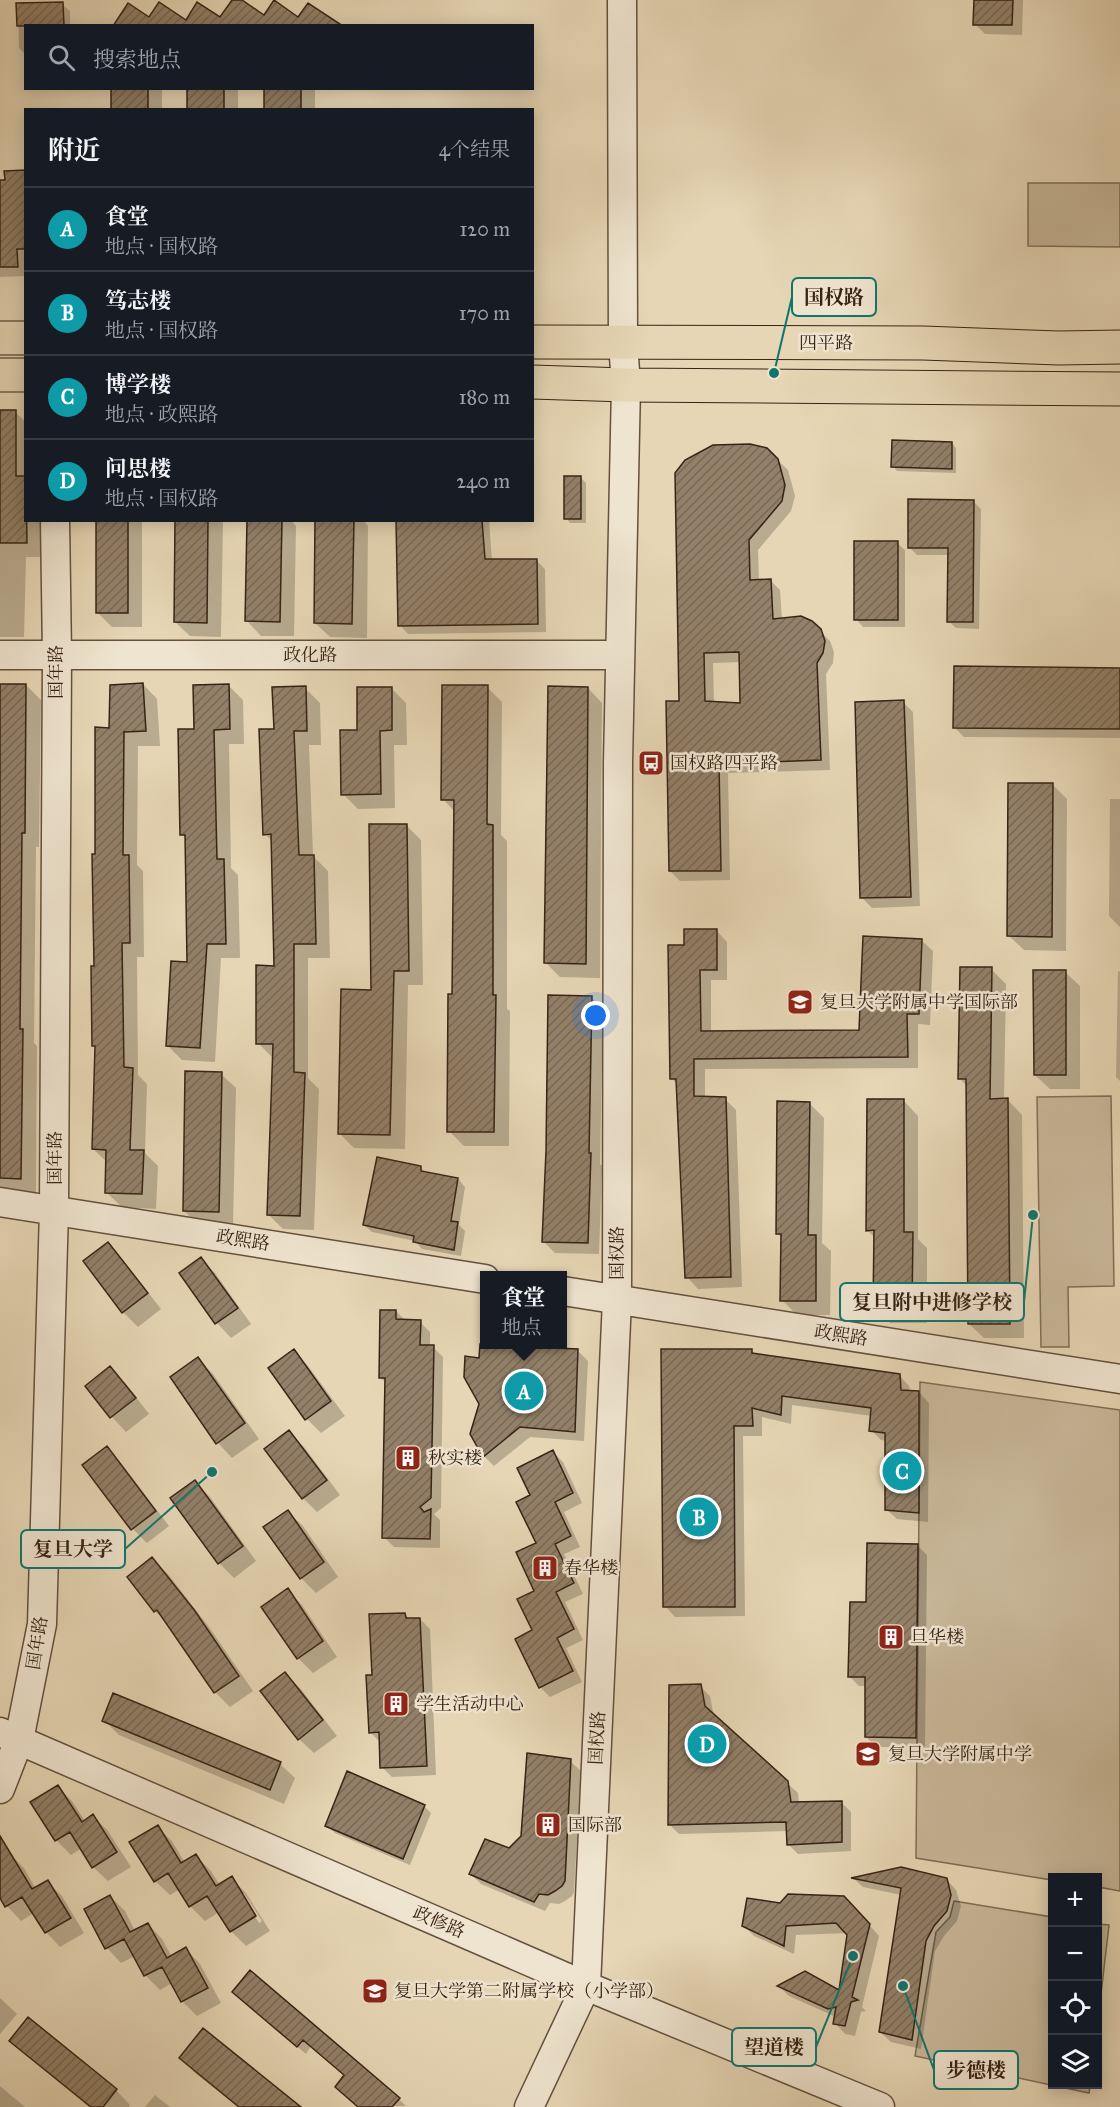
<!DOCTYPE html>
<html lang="zh">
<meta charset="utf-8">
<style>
body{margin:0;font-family:"IM FELL Great Primer","Noto Serif SC",serif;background:#242831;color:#f1f3f6}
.controls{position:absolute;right:18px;bottom:18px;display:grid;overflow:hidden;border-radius:0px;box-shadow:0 3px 15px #0003}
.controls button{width:54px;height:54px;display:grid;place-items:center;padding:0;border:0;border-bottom:2px solid #363941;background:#171b24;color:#f1f3f6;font:30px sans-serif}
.you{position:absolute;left:596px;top:1016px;width:21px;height:21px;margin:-15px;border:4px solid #fff;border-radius:50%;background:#1a73e8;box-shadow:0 0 0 9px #1a73e833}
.badge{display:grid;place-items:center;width:39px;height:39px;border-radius:50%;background:#d93025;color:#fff;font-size:20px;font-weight:700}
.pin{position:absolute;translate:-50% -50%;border:3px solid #fff;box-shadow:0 2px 6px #0006}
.popup{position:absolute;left:480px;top:1271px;width:87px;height:78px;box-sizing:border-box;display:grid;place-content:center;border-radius:0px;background:#171b24;filter:drop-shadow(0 2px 4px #0005);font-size:20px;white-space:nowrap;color:#9ea1a6}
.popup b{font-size:22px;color:#f1f3f6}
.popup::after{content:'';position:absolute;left:50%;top:100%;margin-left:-12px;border:12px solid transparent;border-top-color:#171b24}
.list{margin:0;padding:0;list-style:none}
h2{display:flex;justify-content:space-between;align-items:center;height:78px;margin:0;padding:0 24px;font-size:26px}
h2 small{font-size:20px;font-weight:400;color:#9ea1a6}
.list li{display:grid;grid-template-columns:39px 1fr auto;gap:18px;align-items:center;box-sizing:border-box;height:84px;padding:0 24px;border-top:2px solid #363941}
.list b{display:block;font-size:22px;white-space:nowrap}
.list p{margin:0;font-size:20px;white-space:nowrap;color:#9ea1a6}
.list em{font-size:20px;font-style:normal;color:#9ea1a6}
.icon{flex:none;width:33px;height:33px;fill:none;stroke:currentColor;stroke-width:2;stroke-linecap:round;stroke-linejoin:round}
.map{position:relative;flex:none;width:1120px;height:2107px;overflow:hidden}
.search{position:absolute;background:#171b24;box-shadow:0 3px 15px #0003;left:24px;top:24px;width:510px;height:66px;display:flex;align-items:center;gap:15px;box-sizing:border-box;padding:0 21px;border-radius:0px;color:#9ea1a6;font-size:22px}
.panel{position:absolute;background:#171b24;box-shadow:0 3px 15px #0003;left:24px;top:108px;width:510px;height:414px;border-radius:0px}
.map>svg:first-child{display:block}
.green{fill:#c8b89a;stroke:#806e58;stroke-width:1.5}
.shadow{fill:#0003;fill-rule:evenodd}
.building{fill:url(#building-hatch);stroke:#382315;stroke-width:1.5;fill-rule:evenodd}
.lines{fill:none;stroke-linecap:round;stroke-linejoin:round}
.minor-casing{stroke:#64503d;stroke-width:31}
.major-casing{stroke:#382315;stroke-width:35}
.minor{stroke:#efe4cf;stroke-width:28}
.major{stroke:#e6d6b5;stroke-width:33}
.labels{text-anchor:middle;stroke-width:5;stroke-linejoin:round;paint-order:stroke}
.street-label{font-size:18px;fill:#382315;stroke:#efe4cf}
.poi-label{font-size:18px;fill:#382315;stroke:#efe4cf;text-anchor:start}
.leader{fill:none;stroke:#0f766e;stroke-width:2}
.callout-dot{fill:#0f766e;stroke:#efe4cf;stroke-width:2}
.callout{fill:#efe4cf;stroke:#0f766e;stroke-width:2}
.callout-label{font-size:20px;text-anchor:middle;font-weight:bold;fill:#382315}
</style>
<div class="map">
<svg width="1120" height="2107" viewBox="0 0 1120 2107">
<defs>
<pattern id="building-hatch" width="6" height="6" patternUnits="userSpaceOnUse" patternTransform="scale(1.5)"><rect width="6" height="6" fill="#928068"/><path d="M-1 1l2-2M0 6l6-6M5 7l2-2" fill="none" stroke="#786854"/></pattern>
</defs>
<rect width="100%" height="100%" fill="#e6d6b5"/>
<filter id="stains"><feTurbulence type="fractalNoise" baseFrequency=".00333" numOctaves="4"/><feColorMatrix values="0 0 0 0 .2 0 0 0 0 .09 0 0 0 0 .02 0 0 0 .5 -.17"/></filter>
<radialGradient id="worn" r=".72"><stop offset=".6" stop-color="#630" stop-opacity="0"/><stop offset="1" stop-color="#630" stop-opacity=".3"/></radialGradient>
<!-- green -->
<path class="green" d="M1028,183H1120V247L1028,246Z
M1111,1096L1114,1286L1068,1287L1069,1347H1041L1037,1097Z
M920,1382L1120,1410V1891L1098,1887V1878H1052V1880L916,1858Z
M954,1901L1052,1917V2084L1090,2085L1089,2093L915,2056L936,1932L950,1917Z
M1098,1924L1109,1925L1098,2020Z"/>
<!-- shadow -->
<path class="shadow" d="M975,0H1023L1022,35L985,34L975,24Z
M62,4L70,11V26H26V55L19,48L18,5Z
M112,88H162V110H112Z
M189,88H238V110H188Z
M265,88H315V110H265Z
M26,171V276L0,277V182L7,181Z
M0,412H15L26,422V520H41V557H26L24,637H0Z
M952,443L956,448V473L897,471L893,466Z
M766,449L788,470L795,496L791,511L758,550L759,581L770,580L780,590L782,620L811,622L830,641L834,652L833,663L826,674L830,770L728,773L730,880L680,881L670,871L681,703ZM740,662L742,704L714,703L713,663Z
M581,478L586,483V523H570L566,518Z
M973,501L981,509L979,629L956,628L948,621L949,555H917L909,547Z
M97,520H142V627H112L97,612Z
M176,520H223L221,637L190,636L175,622Z
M248,520H291L296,526L294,636H261L247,621Z
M317,520H363L368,526L367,638L330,637L315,623Z
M397,520H489L492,561L536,560L545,569L546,632L408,634L400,625Z
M897,543L905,550V627H863L856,619Z
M1120,670V738L964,737L954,727Z
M143,684L157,699L160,746H138L137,865L143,871L144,957H137L138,1075L147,1084L145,1153L158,1166L156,1209L122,1207L107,1193L108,1163L93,1149L96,1048L94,1046L97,856L110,730Z
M0,685H26L41,700L39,847H36L34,1043L37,1046L36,1193L0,1192Z
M228,685L243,700L244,744H229L231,868L238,875L240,958H221L215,1062L182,1060L167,1045L188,964L186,839L182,834L196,730Z
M487,687L502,702L501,835L507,841V1009L510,1011L509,1146H464L449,1131L453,996L455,812L443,799Z
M305,688L320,703L321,745H309L313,856L328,871L330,958H308V1078L319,1089L314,1230L283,1229L268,1214L273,1058L258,1043L275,967L273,842L265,834L276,730Z
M391,688L406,703L407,745H394L395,808L358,809L343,794L359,732Z
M588,688L602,703L600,978L560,977L545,962Z
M903,702L913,712L920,906L872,908L862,898Z
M1052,784L1067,799L1066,951L1024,950L1009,936Z
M1110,799H1120V927L1109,916Z
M407,826L421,840L423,985H408L405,1149L354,1148L339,1133L372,991Z
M716,930L727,942V980H711V1033L861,1032L921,940L933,951L930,1025L918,1024V1068L705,1069V1098L725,1099L736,1110L742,1287L698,1289L687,1277L678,1085L671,1078L686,946Z
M991,969L1006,984L1004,1100H1008L1022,1115L1024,1338H984L969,1324L968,1087L959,1078Z
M1118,971L1120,972V1081L1116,1077Z
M1065,972L1080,986V1089H1050L1035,1075Z
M591,997L603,1009L600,1164L602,1166L599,1254L555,1253L543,1241Z
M221,1074L236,1088L233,1226L199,1225L184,1211Z
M904,1101L918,1116V1239L927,1248V1323H890L875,1308V1238L867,1230Z
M809,1103L824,1118L822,1243L831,1251L830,1315H797L782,1300L783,1239L777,1233Z
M421,1168L427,1174L458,1179L465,1187L459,1225L465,1231L461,1256L422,1249L415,1241L372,1232L364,1225Z
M108,1244L122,1259L161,1309L138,1327L123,1312L85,1262Z
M201,1259L215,1273L251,1324L231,1338L217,1323L181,1273Z
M396,1311L406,1321L420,1322L430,1332V1347H433L443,1357L441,1508L434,1514L440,1520V1548L394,1547L384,1537L386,1383L381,1378Z
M483,1327L485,1328V1344L578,1351L588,1361L584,1441L530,1437L494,1466L484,1456L480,1404Z
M751,1350L756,1355L899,1375L909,1386L910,1392H919L929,1403L928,1522L897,1519L886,1509L887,1441L881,1440L871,1430L872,1416L792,1405L791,1424L762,1417V1436H743L745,1616L675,1617L665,1606Z
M293,1351L308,1366L345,1416L321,1433L307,1419Z
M198,1359L213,1374L259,1439L232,1458L218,1443L172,1378Z
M110,1368L125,1383L149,1414L126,1432L112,1417L87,1386Z
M289,1432L304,1447L340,1495L317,1512L303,1498Z
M107,1448L121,1463L169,1526L147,1543L133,1529Z
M553,1452L563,1462L582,1503L564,1512L580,1547L564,1554L583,1594L565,1602L583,1640L566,1648L582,1682L550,1697L540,1687L534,1631L538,1544L532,1496Z
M195,1482L210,1497L256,1561L234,1578L219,1563Z
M288,1512L303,1526L338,1577L316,1593L301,1578Z
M917,1545L927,1555L925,1747H876L866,1737L867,1686H859L849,1676L868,1603Z
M152,1559L167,1573L209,1627L253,1691L230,1707L215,1692L168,1624L155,1611L129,1577Z
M287,1590L302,1605L337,1657L313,1673L298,1658L263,1607Z
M405,1614L410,1620L420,1619L430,1629L436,1775L392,1777L382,1767L381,1743L370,1732L373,1676Z
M285,1674L300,1688L337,1736L314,1753L299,1739Z
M700,1686L710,1696L714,1717L798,1793L799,1803L841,1802L851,1812V1851L798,1854L788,1844V1831L679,1834L669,1824Z
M104,1720L280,1764L295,1778L284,1804L119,1735Z
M570,1761L581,1771L574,1892L572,1896L565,1901L559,1904L550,1903L545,1911L481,1884L471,1874L509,1849L523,1836Z
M57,1787L72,1801L85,1821L93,1816L108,1831L131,1867L108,1881L93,1867L82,1848L71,1855L56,1840L32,1803Z
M424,1806L431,1813L410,1865L335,1833L327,1826Z
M157,1827L172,1841L185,1863L196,1856L211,1871L220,1885L231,1878L246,1893L270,1931L246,1946L231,1931L219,1912L205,1921L190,1906L180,1889L170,1895L155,1881ZM240,1893H244L262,1921L259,1923Z
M9,1853L24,1868L36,1889L47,1882L62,1896L84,1933L60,1947L46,1932L34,1913L21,1921L7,1906L0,1895V1858Z
M854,1879H946L956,1890L961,1906L957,1921L944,1936L935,1951L921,2049L891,2042L880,2032L901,1895L863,1887Z
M110,1896L125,1911L135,1931L148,1924L162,1939L172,1957L186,1949L200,1964L221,2003L197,2016L182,2001L172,1983L160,1990L145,1975L135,1956L121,1963L107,1948L86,1910Z
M781,1904L854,1908L879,1936L862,2007L866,2011L861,2012L855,2036L845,2034L835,2023L836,2017L789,1996L779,1986L840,1992L849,1934L847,1933L796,1935L794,1954L754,1936L744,1926Z
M0,1998L17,2014L0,2034Z
M241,1999L399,2099L406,2106L359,2107L346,2076L311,2046L306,2054Z
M12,2041L116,2090L130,2105L129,2107H89L26,2055Z
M181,2058L299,2107H238L195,2073Z
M0,2086L25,2107H0Z
M155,2095L170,2107H145Z"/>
<!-- building -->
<path class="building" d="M232,0H242L264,15L274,0L298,17L308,3L343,26H113L128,3L149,17L159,2L186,20L197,2L220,17Z
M974,0H1013L1012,25H973Z
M63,2L64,26H17L16,3Z
M111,88H148V110H111Z
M187,88H224V110H187Z
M264,88H301V110H264Z
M26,170V249H17L18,267H0V180H5L4,171Z
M0,410H16V476H26L27,543H0Z
M892,440L952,442V469L891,467Z
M750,444L767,448L778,459L785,485L782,501L749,540L750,580L771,579L773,619L801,616L812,621L821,629L825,641L823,653L817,663L821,760L719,764L721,871H669L666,701H679L675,473L685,460L713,445ZM739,652L740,703L705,701L704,653Z
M564,476H581V519H564Z
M908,499L974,500L973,622H947L948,548H908Z
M96,520H128V613H96Z
M175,520H208L207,623L174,622Z
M247,520H282L280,622L245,621Z
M315,520H354L352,624L314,623Z
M396,520H482L485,559H537L538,624L398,626Z
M854,541H898V620H854Z
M954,666L1120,668V729L953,728Z
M143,683L146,731L124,732L123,855H129L130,943H122L124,1067L133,1068L130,1150H144L142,1194L105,1193L106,1150L92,1149L95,1046H92L91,966H94L92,854H95V727L109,728L110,685Z
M0,684H26L25,833H22L20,1029H23L21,1179L0,1178Z
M229,684L230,729L214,730L217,859H224L226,944H207L200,1048L166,1046L171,961L187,962L185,835H180L178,729H194L193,685Z
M442,685H488L487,824L493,825V995H496L494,1132H447L448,994H452L454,800H441Z
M306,686L307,731H294L299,855H314L316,944H294V1072L305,1073L300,1216L267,1215L273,1044H256V965L274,966L271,834L263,835L259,729H274L272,687Z
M548,686L588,687L586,964L544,963Z
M357,687H392V730L380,731L381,794L341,795L340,730H357Z
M904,700L911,897L860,898L855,702Z
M1008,783H1053L1052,937L1007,936Z
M369,824H407L409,971H394L390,1135L338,1134L341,989L371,990Z
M684,929H717V970H700L701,1031L859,1030L863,936L922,939L919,1014H907L908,1057L694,1059V1096L726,1097L731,1277L685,1278L676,1079H670L668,945H684Z
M960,967H992L990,1099L1008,1098L1010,1324H968L966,1079H958Z
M1033,970H1066V1075H1034Z
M548,995L592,996L589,1153H591L588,1243L542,1242L546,1151Z
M185,1071L222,1072L219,1212L183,1211Z
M867,1099H904V1232H913L912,1309H873L874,1230L866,1231Z
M777,1101L810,1102L808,1235H816V1301H780L781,1234H776Z
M377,1157L421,1166V1171L458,1178L451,1221L458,1222L454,1250L413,1242L414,1236L363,1225Z
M108,1242L148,1293L122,1313L83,1261Z
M201,1257L238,1308L215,1324L179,1273Z
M380,1310H396V1319L421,1320L420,1345H434L431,1498L420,1507L424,1512L431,1509L430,1539L382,1538L385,1378H379Z
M480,1344H551L554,1348L578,1349L575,1432L520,1427L483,1457L470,1434L479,1404L464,1377L465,1356L479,1358Z
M294,1349L331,1401L305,1420L268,1368Z
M661,1349H752V1353L900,1374L901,1390L919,1391V1513L885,1510V1433L869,1431L871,1408L782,1396L781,1415L752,1408L753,1426H734L735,1607H663Z
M198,1357L245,1423L216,1444L170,1377Z
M110,1366L136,1398L110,1418L85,1386Z
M289,1430L327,1480L302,1499L264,1449Z
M107,1446L156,1511L131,1530L82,1465Z
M553,1450L573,1493L555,1502L571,1536L555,1544L574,1583L556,1592L574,1629L557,1638L573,1671L539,1688L515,1639L532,1630L517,1599L534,1591L516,1552L536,1543L516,1502L530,1495L517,1468Z
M195,1480L243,1546L218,1564L170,1498Z
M288,1510L324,1562L300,1579L263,1527Z
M867,1543L918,1544L916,1738L865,1737V1677H848L850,1602H866Z
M152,1557L195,1611L239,1676L214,1693L157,1610L154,1612L127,1577Z
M288,1588L323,1641L297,1659L261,1607Z
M405,1613L406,1618H420L427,1766L380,1768L379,1732L369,1733L366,1675H372L369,1614Z
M285,1672L323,1720L298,1740L260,1691Z
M701,1684L705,1706L788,1781L791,1802L842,1801V1842L787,1845L786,1822L668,1825L669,1685Z
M113,1693L281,1762L270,1790L102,1721Z
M527,1753L571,1759L565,1881L562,1886L555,1891L548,1895L539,1894L534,1902L469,1874L485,1839L509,1848L521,1836Z
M347,1771L425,1805L403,1859L325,1826Z
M58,1785L82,1822L93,1814L117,1852L92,1868L70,1832L55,1841L30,1802Z
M158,1825L181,1863L196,1854L216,1886L232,1876L256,1916L230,1932L207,1896L189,1907L168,1873L154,1882L129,1842Z
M0,1836L32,1889L48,1880L71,1918L45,1933L22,1897L5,1907L0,1898Z
M901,1867L947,1878L951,1895L947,1911L934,1926L926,1941L912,2040L879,2032L901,1888L851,1878Z
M788,1894L844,1896L870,1924L852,1997L858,2000L851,2002L845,2026L833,2024L836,2007L828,2009L777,1986L805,1971L839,1990L847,1935L836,1923L786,1926L784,1946L742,1926L747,1898L780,1903Z
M110,1895L130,1932L148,1923L167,1958L186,1947L208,1988L181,2002L162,1967L144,1976L124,1939L105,1949L84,1909Z
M250,1970L400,2098L392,2107H358L335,2087L344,2075L303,2040L297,2047L232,1992Z
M28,2017L117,2089L103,2107H91L9,2041Z
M203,2028L301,2107H239L179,2058Z"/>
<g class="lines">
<!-- minor casing -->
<g class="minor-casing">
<path id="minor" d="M0,655H620
M0,1202L485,1279
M563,1291L1120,1379
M0,1732L586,1986L880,2107
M0,1789L19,1740L42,1624L54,1210L57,655L55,520
M529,2107L586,1986L617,1300L618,763L626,385L623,343L622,0"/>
</g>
<!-- major casing -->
<g class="major-casing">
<path id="major" d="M0,338H26
M532,342L923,343L1059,348L1120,347
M0,375H26
M532,382L626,385L1120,389"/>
</g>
<!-- minor -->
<use href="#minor" class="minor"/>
<!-- major -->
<use href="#major" class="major"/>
</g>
<!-- icons -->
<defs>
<g id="bus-square" transform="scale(1.35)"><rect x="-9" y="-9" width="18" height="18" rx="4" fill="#8f2418" stroke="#efe4cf"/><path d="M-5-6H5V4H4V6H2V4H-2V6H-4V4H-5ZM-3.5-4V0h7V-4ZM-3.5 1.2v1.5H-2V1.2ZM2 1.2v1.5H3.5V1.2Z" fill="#fff"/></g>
<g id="school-square" transform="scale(1.35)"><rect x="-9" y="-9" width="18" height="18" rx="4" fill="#8f2418" stroke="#efe4cf"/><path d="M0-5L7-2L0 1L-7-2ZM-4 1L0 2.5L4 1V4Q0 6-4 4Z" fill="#fff"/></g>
<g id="building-square" transform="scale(1.35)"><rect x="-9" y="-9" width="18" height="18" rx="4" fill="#8f2418" stroke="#efe4cf"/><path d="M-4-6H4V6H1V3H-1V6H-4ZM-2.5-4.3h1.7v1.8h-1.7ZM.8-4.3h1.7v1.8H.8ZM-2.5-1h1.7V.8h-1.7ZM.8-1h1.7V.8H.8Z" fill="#fff"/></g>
</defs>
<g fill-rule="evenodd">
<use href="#bus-square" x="651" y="763"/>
<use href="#school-square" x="800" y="1002"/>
<use href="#building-square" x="408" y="1458"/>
<use href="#building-square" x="545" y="1568"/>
<use href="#building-square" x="891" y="1637"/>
<use href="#building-square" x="396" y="1704"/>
<use href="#school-square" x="868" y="1754"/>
<use href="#building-square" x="548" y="1825"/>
<use href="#school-square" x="375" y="1991"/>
</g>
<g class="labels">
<!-- street labels -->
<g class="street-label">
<text x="826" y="349">四平路</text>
<text x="310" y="661">政化路</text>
<text transform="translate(56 672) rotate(-90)" y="6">国年路</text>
<text transform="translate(55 1158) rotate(-90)" y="6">国年路</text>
<text transform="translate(243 1240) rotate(9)" y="6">政熙路</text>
<text transform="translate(617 1253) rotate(-90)" y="6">国权路</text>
<text transform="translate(841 1335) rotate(9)" y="6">政熙路</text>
<text transform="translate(37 1643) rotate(-81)" y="6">国年路</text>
<text transform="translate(597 1738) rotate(-87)" y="6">国权路</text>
<text transform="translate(439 1922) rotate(23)" y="6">政修路</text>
</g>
<!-- poi labels -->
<g class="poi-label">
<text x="670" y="769">国权路四平路</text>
<text x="820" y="1008">复旦大学附属中学国际部</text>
<text x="428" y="1464">秋实楼</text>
<text x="564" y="1574">春华楼</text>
<text x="910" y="1643">旦华楼</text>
<text x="416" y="1710">学生活动中心</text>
<text x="888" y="1760">复旦大学附属中学</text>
<text x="568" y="1831">国际部</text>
<text x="394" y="1997">复旦大学第二附属学校（小学部）</text>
</g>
</g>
<!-- callouts -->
<path class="leader" d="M774 373L792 297M1033 1215L1024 1302M212 1472L125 1549M853 1956L816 2047M903 1986L934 2070"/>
<g class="callout-dot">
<circle cx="774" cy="373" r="6"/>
<circle cx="1033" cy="1215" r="6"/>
<circle cx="212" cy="1472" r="6"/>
<circle cx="853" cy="1956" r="6"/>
<circle cx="903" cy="1986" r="6"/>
</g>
<g class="callout">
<rect x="792" y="278" width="84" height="38" rx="6"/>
<rect x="840" y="1283" width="184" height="38" rx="6"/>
<rect x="21" y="1530" width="104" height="38" rx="6"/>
<rect x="732" y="2028" width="84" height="38" rx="6"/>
<rect x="934" y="2051" width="84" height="38" rx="6"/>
</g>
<g class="callout-label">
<text x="834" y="304">国权路</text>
<text x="932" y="1309">复旦附中进修学校</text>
<text x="73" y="1556">复旦大学</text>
<text x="774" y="2054">望道楼</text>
<text x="976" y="2077">步德楼</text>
</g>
<rect width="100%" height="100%" filter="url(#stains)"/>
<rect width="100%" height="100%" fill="url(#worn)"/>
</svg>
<div class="controls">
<button>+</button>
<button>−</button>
<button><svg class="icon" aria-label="locate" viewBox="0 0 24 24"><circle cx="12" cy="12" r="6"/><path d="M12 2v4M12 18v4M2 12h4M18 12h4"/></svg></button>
<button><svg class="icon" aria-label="layers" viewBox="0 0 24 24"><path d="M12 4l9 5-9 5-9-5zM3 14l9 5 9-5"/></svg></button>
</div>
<div class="you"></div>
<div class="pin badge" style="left:524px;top:1391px;background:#0f9aa8">A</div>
<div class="popup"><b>食堂</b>地点</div>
<div class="pin badge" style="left:699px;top:1517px;background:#0f9aa8">B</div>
<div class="pin badge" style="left:902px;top:1471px;background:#0f9aa8">C</div>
<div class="pin badge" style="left:707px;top:1744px;background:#0f9aa8">D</div>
<div class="search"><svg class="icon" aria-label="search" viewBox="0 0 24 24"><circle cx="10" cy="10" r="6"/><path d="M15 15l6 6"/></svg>搜索地点</div>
<section class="panel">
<h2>附近<small>4个结果</small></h2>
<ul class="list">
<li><span class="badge" style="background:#0f9aa8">A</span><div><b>食堂</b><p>地点 · 国权路</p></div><em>120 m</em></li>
<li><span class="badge" style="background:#0f9aa8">B</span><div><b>笃志楼</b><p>地点 · 国权路</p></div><em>170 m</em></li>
<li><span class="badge" style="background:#0f9aa8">C</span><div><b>博学楼</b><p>地点 · 政熙路</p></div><em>180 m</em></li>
<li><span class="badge" style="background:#0f9aa8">D</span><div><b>问思楼</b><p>地点 · 国权路</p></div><em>240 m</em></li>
</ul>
</section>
</div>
